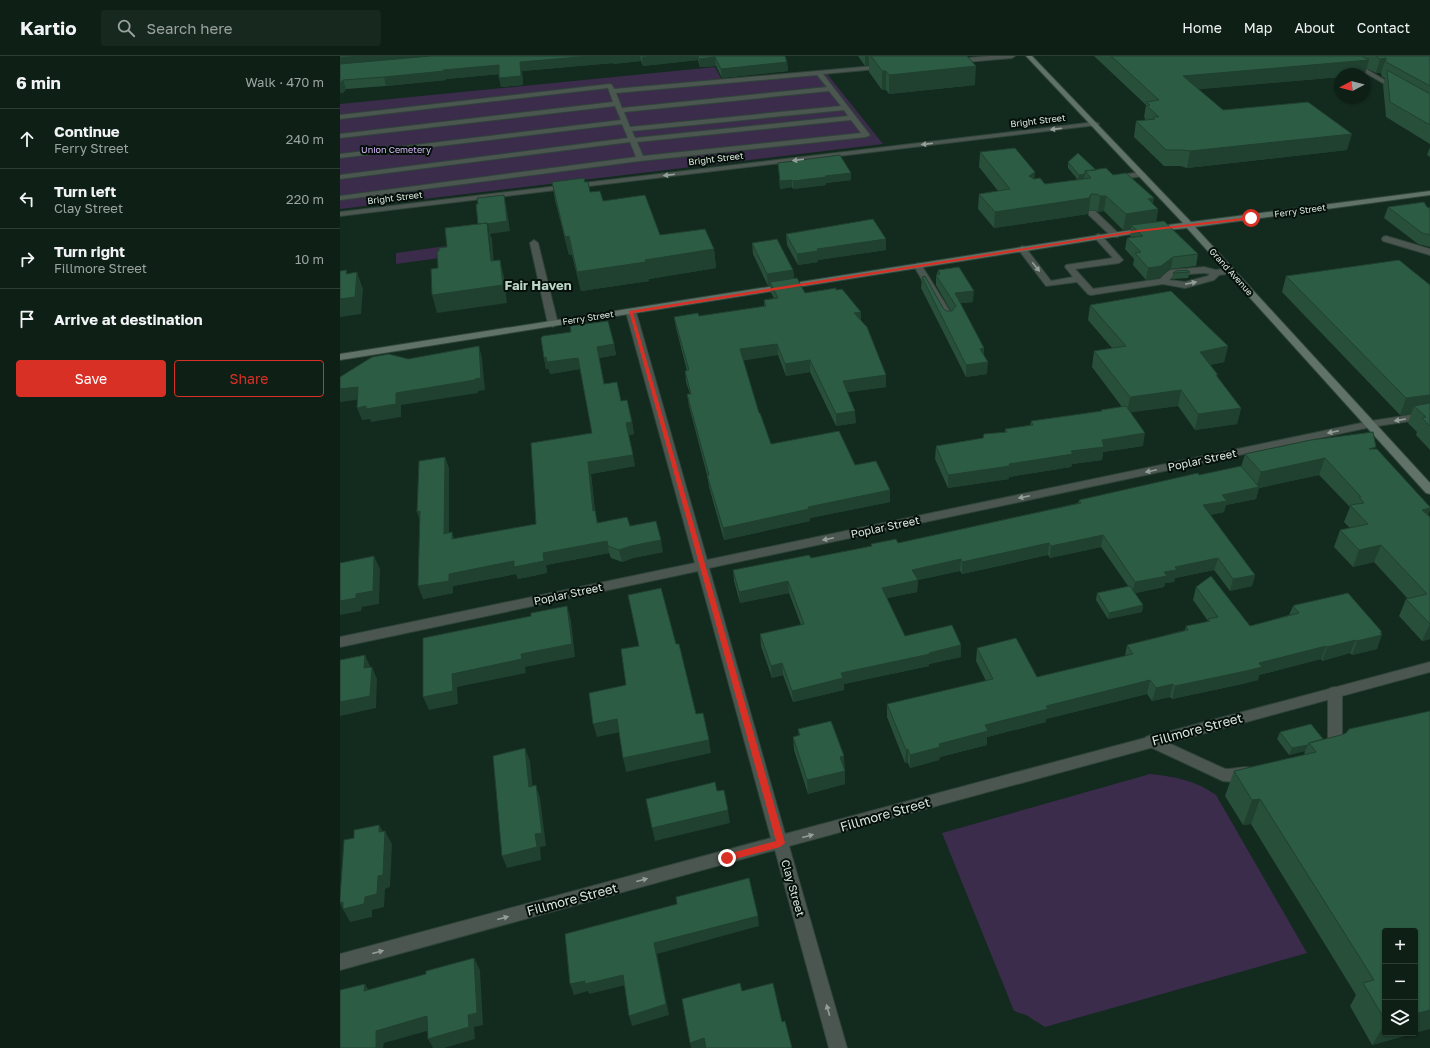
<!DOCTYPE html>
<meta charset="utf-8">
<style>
body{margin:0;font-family:"Golos Text",sans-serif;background:#17281f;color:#f1f3f6}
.controls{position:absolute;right:12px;bottom:12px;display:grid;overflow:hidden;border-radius:4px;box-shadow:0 1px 3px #0004}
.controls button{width:36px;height:36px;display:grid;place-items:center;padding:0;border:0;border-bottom:1px solid #2e3e35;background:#0e2016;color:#f1f3f6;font:20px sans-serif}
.compass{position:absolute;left:994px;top:12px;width:36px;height:36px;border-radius:50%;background:#0e2016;box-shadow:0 1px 3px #0004;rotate:263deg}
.stop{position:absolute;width:12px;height:12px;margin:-9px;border:3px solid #d93025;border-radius:50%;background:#fff}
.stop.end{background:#d93025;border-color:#fff;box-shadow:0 1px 4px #0008}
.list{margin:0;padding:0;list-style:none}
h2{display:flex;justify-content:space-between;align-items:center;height:52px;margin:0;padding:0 16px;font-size:17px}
h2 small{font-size:13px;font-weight:400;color:#9ba3a1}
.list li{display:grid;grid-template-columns:26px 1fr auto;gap:12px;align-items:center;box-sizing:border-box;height:60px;padding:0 16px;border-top:1px solid #2e3e35}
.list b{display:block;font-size:15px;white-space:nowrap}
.list p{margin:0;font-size:13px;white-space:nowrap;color:#9ba3a1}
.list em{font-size:13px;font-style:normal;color:#9ba3a1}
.actions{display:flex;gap:8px;padding:12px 16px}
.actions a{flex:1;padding:9px 0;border:1px solid #d93025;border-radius:4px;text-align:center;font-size:14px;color:#d93025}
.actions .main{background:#d93025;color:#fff}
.icon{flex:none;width:22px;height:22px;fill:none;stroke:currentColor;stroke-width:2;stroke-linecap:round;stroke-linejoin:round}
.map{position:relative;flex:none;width:1090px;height:992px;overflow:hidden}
header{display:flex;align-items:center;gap:24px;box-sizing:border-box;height:56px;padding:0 20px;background:#0e2016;border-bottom:1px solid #2e3e35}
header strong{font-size:19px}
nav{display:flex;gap:22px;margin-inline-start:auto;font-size:14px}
.search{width:280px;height:36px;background:#17281f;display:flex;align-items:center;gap:10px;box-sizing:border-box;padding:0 14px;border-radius:4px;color:#9ba3a1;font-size:15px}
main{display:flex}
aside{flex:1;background:#0e2016}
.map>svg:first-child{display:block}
.green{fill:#3b2c4b}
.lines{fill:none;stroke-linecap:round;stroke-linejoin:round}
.lane-casing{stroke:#2f4539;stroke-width:2}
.street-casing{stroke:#2f4539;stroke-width:2}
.secondary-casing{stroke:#2f4539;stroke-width:2}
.lane{fill:#4c5650;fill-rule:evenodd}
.street{fill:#4c5650;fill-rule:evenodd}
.secondary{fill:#617268;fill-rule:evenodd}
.wall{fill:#274f3a}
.shaded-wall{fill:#204030}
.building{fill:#2d5c44;stroke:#204030}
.oneway{fill:#939f98}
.route{fill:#d93025}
.labels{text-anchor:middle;stroke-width:4;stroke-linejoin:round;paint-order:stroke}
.far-street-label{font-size:9px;fill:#dae8df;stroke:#06100a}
.far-park-label{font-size:9px;fill:#d5b6f8;stroke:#06100a}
.street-label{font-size:11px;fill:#dae8df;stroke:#06100a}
.far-district-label{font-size:13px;font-weight:bold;fill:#bbd6c6;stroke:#06100a}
.near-street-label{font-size:13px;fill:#dae8df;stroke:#06100a}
</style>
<header>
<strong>Kartio</strong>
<div class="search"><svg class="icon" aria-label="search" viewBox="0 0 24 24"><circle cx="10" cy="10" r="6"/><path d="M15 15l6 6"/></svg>Search here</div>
<nav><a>Home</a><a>Map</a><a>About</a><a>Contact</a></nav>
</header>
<main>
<aside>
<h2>6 min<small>Walk · 470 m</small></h2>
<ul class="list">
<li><svg class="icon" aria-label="ahead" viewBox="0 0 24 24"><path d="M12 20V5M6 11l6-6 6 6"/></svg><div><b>Continue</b><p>Ferry Street</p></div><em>240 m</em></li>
<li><svg class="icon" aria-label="left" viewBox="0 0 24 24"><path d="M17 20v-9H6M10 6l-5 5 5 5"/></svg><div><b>Turn left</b><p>Clay Street</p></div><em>220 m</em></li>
<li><svg class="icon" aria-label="right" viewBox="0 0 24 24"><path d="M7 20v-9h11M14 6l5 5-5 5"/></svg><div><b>Turn right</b><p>Fillmore Street</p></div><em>10 m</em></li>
<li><svg class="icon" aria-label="arrive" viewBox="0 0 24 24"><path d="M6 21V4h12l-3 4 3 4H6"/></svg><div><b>Arrive at destination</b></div></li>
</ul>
<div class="actions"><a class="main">Save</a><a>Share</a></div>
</aside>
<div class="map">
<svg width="1090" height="992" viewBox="0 0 1090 992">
<rect width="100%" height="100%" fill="#132a1e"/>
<!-- green -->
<path class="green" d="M375,11L382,24L484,14L543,88L0,153V48Z
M106,190L107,201L56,208V197Z
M810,718C833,720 857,725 876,739L967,897L705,971L686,959L674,955L602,777Z"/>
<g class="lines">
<!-- lane casing -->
<g class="lane-casing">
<path id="lane" d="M651,0H675L672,2L615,7L612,5L615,3Z
M545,9L547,10V12L483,18L530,79L526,81L300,105L0,144V140L296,101L290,86L0,123V119L288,82L282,68L0,102V98L281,64L275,50L0,82V78L273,46L268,32L0,63V59L270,28L272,29L274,33ZM477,19L487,31L282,52L276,37ZM489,35L501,50L290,71L284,56ZM504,54L508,60L295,82L292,75ZM511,64L521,77L303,100L297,86Z
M801,116L805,118L804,120L774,124L770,122L774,120Z
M749,155H755L778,177L779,179L778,181H772L749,159Z
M758,178L761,179L783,204L779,207L735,213L753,233L820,223L828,215L831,214L864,211L876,214L890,212L894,215L893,217L879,219L874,224L845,232L823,228L751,239L748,238L737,226L706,230L678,193L682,190L685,191L711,225L733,221L725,211L726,209L773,202L754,181ZM864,217L870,218L868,220L845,226L829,224L834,219Z
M1046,180L1090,193V199L1043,185L1042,183L1043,181Z
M194,184L198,187L218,268L213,271L208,268L190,187Z
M578,207L582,210L614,262L612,264H606L604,262L574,210Z
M995,631L1000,632L1002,636V691C999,698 995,701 987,698L985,694L988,689V636L990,632Z
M811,679L885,713C894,714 904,709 912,712L914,716L912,720L894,726L883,725L806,689L804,685L806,681Z"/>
</g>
<!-- street casing -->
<g class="street-casing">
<path id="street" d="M996,0H1004L1060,33L1055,34Z
M755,66L759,68L757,69L0,160V156Z
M291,253L296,256L367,504L1031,365L1090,356V362L1031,371L369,512L445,778L1090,606V616L449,790L507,992H489L435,794L0,914V898L431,782L358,515L0,591V581L355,507L286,256Z"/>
</g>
<!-- secondary casing -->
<g class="secondary-casing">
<path id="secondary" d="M686,0H692L851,166L1090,135V139L855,171L1090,427V438L1086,437L847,172L798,177L0,304V298L798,173L843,167Z"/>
</g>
<!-- lane -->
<use href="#lane" class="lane"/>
<!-- street -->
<use href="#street" class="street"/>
<!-- secondary -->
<use href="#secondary" class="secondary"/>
</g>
<!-- wall -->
<path class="wall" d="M0,0H445L447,6L448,15L382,22L376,10L360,11L358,4L303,10L301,5L273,8V7L182,15L183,29L161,31L159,18L106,23V24L46,30L6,33L3,37Z
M518,0H627L635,29L549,38L546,34H542L529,16V9L525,10Z
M754,0H1090V88L1046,61L1043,29L1045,22L1042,21L1041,17H1036L1026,12L1025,18H1000V21L858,33L883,54L1007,94L847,112L840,110H824L794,81L796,65L805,64V62L804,61L806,49Z
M1090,91V101L1087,99Z
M640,96L695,116L694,123L705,128L738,124L728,112V106L773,119L813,148L818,153L816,166L858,198L856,210L831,213L819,222L806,224L793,209L794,203L785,193L787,182L791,181L790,180L791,173L783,174L764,155L758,156L755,154H749L748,158L654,172L638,153L639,138L658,135L639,111Z
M438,107L511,117V124L486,127V129L453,133L452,131L440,133Z
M212,126H245L250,136L263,145L320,179L374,193L376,212L309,223V225L241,235L232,199H229L215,144Z
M1048,151H1087L1090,152V191L1078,188L1044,162Z
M446,178L546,194L478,204V206L458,209L447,189Z
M412,187L453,214L454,222L465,237L496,234L521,256V264L546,331L507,336L516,367L496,370L470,316L446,320L438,299L403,304L419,357L431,388L515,409L550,446L470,462V465L384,484L369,431L367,419L349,350L347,338H350L346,326L345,315H347L336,272L334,261L359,260L424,250V244L434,242L431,237L430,229L428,230L413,198Z
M598,214L633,246L620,247L644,292V300L647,318L626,321L581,232L582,221L603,252L606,255H611L596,229V219L597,218Z
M850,216L848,222L832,223L833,217Z
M946,220L1090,229V394L1076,379L1077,376L1068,367L1071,358L1060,359L942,236Z
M750,249L888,290L884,306L870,309L877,321L901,352L897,368L855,374L838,350L790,356L803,390L763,396L762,404L732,408L731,411L669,421V423L608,432L595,403L596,390L643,382L665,376V373L690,369L691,365L761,355V354L782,351L752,311L754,295L772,292L748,264Z
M274,288L276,299L259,302L264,328L281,345L292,366L294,378L288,379L295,410L251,418L255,455L258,467L290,470L323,496L293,502L282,506L271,502L269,497L206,509L207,517L178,523L176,518L113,530V537L83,543L80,463L77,456L105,401L109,413V477L112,476L114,483L196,468L252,377L240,313L210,318L209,313H206L204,302Z
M1035,393L1090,451V454L1088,459L1090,583L1082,585L1059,560L1066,543H1068L1034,506L1013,511L994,491L1000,474L1010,472L1004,466L1010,451L979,419L919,432L916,443L886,449L884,456L870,459L915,519L912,530L890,535L874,514L835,522L834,526L825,527L824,531L795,537L803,549L802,556L768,563L756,544L757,537L788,530L761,491L710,502L708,499L622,518L620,515L578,524L577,536L547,542L565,580L621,601L589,608V610L504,628V634L453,646L443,619L432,622L421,590L420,578L461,569L449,537L400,547L394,525L393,514L471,502L531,490V488L558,487L738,447L739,444L901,411L905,398Z
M856,531L910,570L949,559L953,550L1042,576L1037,593L1012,599L1010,597L982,605L981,603L919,619L918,624L902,628L832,643L830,641L812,645L807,638L706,663V666L647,681V689L600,701L599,704L570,712L568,707H565L547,661V648L646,625L636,605L637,592L697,621L785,600L787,589L845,574L846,570L867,566L868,565L853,544Z
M971,668L1045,875V977H1075L1032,989L1010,950L1016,939L911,768L903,769L885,740L894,715L964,699L965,695L949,699L937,683L940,676Z
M458,673L505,713V728L468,738L454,694L453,681L459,680Z"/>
<!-- shaded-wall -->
<path class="shaded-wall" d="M20,0H113L0,11V2Z
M252,0H272L273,7L182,15L183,29L161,31L159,22L180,6Z
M272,0H300L301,5L273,8Z
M309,0H358V4L303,10L302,1Z
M525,0H529V9L525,10Z
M375,1L376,10L360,11L359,3Z
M1046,2L1041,17H1036L1040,3Z
M1029,4L1025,18H1000V21L840,35L843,20Z
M447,6L448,15L382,22L381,13Z
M159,9L161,18L106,23V24L46,30L44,21L103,14Z
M636,10L635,29L549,38V19Z
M542,15H546V34H542Z
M3,24L6,33L3,37H0V28Z
M1012,78L1007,94L847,112L850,95Z
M695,116L693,131L689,120Z
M511,117V124L486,127V129L453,133V125L485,120Z
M745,118L744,123L738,124L739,119Z
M452,124V131L440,133V125Z
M751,138L749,154L748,158L654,172L655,156Z
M164,139L166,148L170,175L150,178L152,183L155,222L151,205L148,168Z
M760,140H766L764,155L758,156Z
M814,142L812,154L818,153L815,169H791V173L783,174L786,158L808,143Z
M229,180L232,199H229L225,181Z
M546,183V194L478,204V206L458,209L457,198L477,193Z
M374,193L376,212L309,223V225L241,235L237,216L305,204Z
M833,201L831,213L819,222L806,224L808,212Z
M160,204L164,221L167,247L97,257L92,239Z
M453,214L454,225L430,226V229L428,230L427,218Z
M17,216L23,233L21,258L0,261V243Z
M634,235L633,246L614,248L615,237Z
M521,256V267L514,257Z
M274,288L276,299L259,302L257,291Z
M437,288L438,299L401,305L400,293Z
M139,290L142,302L145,334L138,335V337L61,349V361L31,366L30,363L22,364L17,352L56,337Z
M888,290L884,306L856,311L860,296Z
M644,292V303L640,293Z
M206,301L238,302L240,313L210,318L209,313H206L204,302Z
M470,304V316L446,320L445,308Z
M648,306L647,318L626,321V309Z
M546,319V331L503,337V325Z
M18,331L23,343L0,346V333Z
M841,334L838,350L787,357L790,341Z
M1090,339V355L1074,350L1071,358L1060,359L1066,342Z
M901,352L897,368L855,374L858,358Z
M515,355L516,367L496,370V358Z
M292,366L294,378L288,379L286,367Z
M805,377L803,390L763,396L762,404L732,408L731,411L669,421V423L608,432V419L669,408L731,395L762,384Z
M293,399L295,410L251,418L256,467L253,455L248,406Z
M105,401L109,413V490L104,478Z
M985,402L979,419L919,432L916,443L886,449L884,456L860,461L863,449L882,439L916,432L921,416Z
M550,434V446L470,462V465L384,484L383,472L468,451Z
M1090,452V454L1084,469L1082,454Z
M80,455L81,468L77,456Z
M112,476L116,488L112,483Z
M763,479L761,491L710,502L711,490Z
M321,484L323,496L293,502L282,506L279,494L291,490Z
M267,485L269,497L206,509L207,517L178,523L176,518L113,530V537L83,543L78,530L109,518L203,497Z
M709,487L708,499L622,518V506Z
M1041,489L1034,506L1013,511L1019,494Z
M34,500L40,513L39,548L22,551L21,555L0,559V545L16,538Z
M878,502L874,514L835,522L834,526L825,527L824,531L792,538L795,526L824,516L835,511Z
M621,503L620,515L572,525V514Z
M915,519L912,530L890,535L893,523Z
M578,524L577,536L542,543V532Z
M448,525L449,537L400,547L399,536Z
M803,549L802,556L768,563L769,557Z
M227,550L231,564L235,601L185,611L186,617L117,631L118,648L89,654L83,641L112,618L181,598Z
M1090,568V583L1082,585Z
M1040,576H1042L1040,580L1042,579L1037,593L1012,599L1017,585Z
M1016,584L1010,597L982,605L987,591Z
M621,589V601L589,608V610L504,628V634L453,646L452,635L501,617Z
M986,590L981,603L919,619L918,624L902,628L832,643L835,630L919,607Z
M25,599L31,612H24Z
M442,607L443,619L432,622L431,610Z
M32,611L37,623L36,652L0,660V646Z
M810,624L807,638L706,663V666L647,681V689L600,701L599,704L570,712V699L645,669L706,650Z
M833,628L830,641L812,645L816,632Z
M277,663L281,676L257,681L253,668Z
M369,684L371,697L286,716L283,702Z
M968,689L965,695L949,699L952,692Z
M185,692L190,705L194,744L189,731Z
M568,693V707H565L566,694Z
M504,700L505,713L501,714L500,701Z
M505,715V728L468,738L467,724Z
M196,729L200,742L206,790L200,791L201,804L167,812L162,800L195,778Z
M920,743L911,768L903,769L912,744Z
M388,754L390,767L315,785L312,772Z
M39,769L45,779V775L52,788L50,831L45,833L44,851L32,854V861L10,866L3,853L0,847L25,841L39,776Z
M418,860L419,870L317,898L329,959L292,970L289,960L314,887Z
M134,902L140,914L143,969L134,971L135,983L104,992H93L88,983Z
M283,919L286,929L249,938L248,935L234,939L230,928L245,925Z
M25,928L32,940L24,935Z
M1090,954V973L1075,977V958Z
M87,960L94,973L44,987L43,992H36V975Z
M1045,968V977H1075L1032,989Z
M364,982L366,992H351L350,987Z"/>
<!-- building -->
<path class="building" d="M0,0H20L0,2Z
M91,0H252L180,6L181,20L159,22V9L103,14L104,15L44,21L3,24L0,28V8Z
M358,0H445L447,6L381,13L375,1L359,3Z
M531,0H627L636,10L549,19L546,15H542Z
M771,0H1022L1029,4L843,20L883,54L968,46L1012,78L850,95L843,94H826L796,65L815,63L813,61H819L807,50L810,49L806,46L819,44Z
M1036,0H1090V30L1046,6V2L1040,3Z
M1047,14L1090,38V69L1050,46Z
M675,92L695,116L689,120L694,123L700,122L705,128L751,122L745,115L766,112L773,119L786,117L814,142L808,143L818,153L786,158L766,140H760L757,138H751L749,142L655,156L639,138L670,133L640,96Z
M738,97L756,114L745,115V118L739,119L728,106Z
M500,99L511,117L485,120L486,121L453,125L452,124L440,125L438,107Z
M244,122L245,126H248L250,136L260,135L263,145L305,139L320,179L365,173L374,193L305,204L306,206L237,216L229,180L225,181L212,126Z
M164,139L167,165L148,168L147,167L138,168L136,148H138L137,142Z
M1084,146L1087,151L1090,152V179L1082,177L1048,151Z
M533,163L546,183L477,193L478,195L457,198L446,178Z
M824,165L858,198L833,201L821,210L808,212L795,197L801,196L787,182L803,180L791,169Z
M147,167L151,205L160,204L163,229L92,239L91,213L98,212L97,195H99V192L107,191L105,172Z
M437,183L453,214L427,218L412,187Z
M1059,204L1090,229V339L1066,342L946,220Z
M619,211L634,235L615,237L644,292L640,293L648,306L626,309L582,221L585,220L603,252L606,255H612L616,250L596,219L600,218L598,214Z
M7,214L6,218L17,216L15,241L0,243V215Z
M847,214L850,216L833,217L836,215Z
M457,222L465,237L496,232V234L502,233L521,256L514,257L527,271L546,319L503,325L515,355L496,358L470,304L445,308L437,288L400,293L419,357H420L431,388L499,375L515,409L536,405L550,434L468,451L469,453L383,472L367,419H369L347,338H351L345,315L349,314L334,261L358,257L359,260L426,250L424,244L438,242L430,226Z
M831,235L888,290L860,296L878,319H876L901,352L858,358L841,334L790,341L754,295L786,290L750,249Z
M268,265L274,288L257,291L264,328L277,326L281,345L287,344L292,366L286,367L293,399L248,406L253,455L255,454L257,467L287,461L290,470L316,465L321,484L291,490L279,494L268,490L267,485L203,497L204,505L174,511V505L109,518V525L78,530L80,455L77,456L79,405L105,401L104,478L112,476V483L196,468L191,387L252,377L238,302L207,306L206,301L204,302L201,282L203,280L231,276L230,270Z
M139,290L141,322L135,323V324L56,337V348L26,353V350L17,352L18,331L0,333V321L32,301L49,298L68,303Z
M1090,347V370L1082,362L1086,361L1074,350Z
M786,350L805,377L762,384L764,391L731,395L733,398L669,408L670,410L608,419L596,390L643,382L644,378L667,376L665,373L693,369L691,365L762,355L761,354Z
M1033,376L1036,391L1029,393H1037L1090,451V452L1082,454L1090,461V568L1066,543L1087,538L1041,489L1019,494L1000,474L1028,468L1010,449L1024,447L1019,441H1021L985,402L921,416L905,398L971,384Z
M901,410L919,431L882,439L887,445L863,449L915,519L893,523L878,502L835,511L837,514L824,516L827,520L795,526L763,479L711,490L709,487L622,506L621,503L572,514L578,524L542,532L565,580L612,569L621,589L589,597L590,598L501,617L503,622L452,635L442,607L431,610L420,578L464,568L448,525L399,536L393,514L469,499L471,502L532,490L531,488L556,483L558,487L741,447L739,444L858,417L859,419Z
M34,500L33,535L16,538V542L0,545V507Z
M871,520L910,570L959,557L953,550L955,549L1008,537L1042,576H1040L1042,579L1017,585L1016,584L987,591L986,590L919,607L922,611L906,615L835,630L833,628L816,632L810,624L706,650L708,653L645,669L648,675L599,688L600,691L570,699L568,693L566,694L547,648L653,623L637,592L676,582L697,621L793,598L787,589L848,574L846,570L870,565L868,563L878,561L856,531Z
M790,530L803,549L769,557L757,537Z
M321,532L336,588H339L356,658L363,657L369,684L283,702L277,663L253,668L249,637L286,629L281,593L299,590L288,539Z
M227,550L232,588L181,598L182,603L112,618L113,635L83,641V582L191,560V557Z
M25,599L24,612L32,611L30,640L0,646V604Z
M1090,655V954L1075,958V875H1045V964L1023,927L1034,924L920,743L912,744L894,715L976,696L969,687L1001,679L1006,677L1009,673Z
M491,665L504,700L500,701L505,715L467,724L453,681L460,679L458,673Z
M971,668L983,683L969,687L968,689L952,692L940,676Z
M185,692L189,731L196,729L202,777L195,778L197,791L162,800L153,700Z
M375,726L377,735L384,734L388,754L312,772L306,743Z
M39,769V776L45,775L43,819L38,820L37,838L25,841L24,848L3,853V846L0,847V842L4,784L14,782V774Z
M409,822L418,860L314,887L326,948L289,960L283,919L245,928V925L230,928L225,878L337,848L336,841Z
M134,902L137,957L128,959L129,971L88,983L87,960L36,975V992H0V934L25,928L24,935L86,918V915Z
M400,927L402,935L433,927L442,966L445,965L452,992H366L364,982L350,987L342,943Z"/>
<!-- one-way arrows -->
<defs><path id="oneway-solid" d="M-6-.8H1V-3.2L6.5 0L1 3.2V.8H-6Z"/></defs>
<g class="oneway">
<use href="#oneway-solid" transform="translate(716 73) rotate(173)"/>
<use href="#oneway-solid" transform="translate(587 88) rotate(173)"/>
<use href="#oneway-solid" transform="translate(458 104) rotate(173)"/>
<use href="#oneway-solid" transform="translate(329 119) rotate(173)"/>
<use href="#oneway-solid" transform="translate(696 211) rotate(51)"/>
<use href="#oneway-solid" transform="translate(851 227) rotate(-12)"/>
<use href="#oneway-solid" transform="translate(1060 364) rotate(171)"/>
<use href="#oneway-solid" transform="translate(993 376) rotate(168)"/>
<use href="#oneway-solid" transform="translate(811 415) rotate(168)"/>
<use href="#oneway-solid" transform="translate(684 441) rotate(168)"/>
<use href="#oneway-solid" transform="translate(488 483) rotate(168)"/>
<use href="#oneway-solid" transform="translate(468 780) rotate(-15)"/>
<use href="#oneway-solid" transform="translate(302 824) rotate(-15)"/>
<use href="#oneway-solid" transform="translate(163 862) rotate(-15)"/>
<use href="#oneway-solid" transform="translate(38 896) rotate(-15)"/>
<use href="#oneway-solid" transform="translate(488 954) rotate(-106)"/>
</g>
<!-- route -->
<path class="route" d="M911,161L913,163L798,176L293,257L445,787L440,791L387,805L384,804L383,802L384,799L436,785L289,255L798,174Z"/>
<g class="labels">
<!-- far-street labels -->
<g class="far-street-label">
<text transform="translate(698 65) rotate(-7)" y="3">Bright Street</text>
<text transform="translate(376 103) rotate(-7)" y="3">Bright Street</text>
<text transform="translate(55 142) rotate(-7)" y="3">Bright Street</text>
<text transform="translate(960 155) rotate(-8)" y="3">Ferry Street</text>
<text transform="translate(891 216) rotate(48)" y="3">Grand Avenue</text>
<text transform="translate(248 262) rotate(-9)" y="3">Ferry Street</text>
</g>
<!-- far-park labels -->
<g class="far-park-label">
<text x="56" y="97">Union Cemetery</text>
</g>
<!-- street labels -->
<g class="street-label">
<text transform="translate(862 404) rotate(-12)" y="4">Poplar Street</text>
<text transform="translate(545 471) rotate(-12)" y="4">Poplar Street</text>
<text transform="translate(228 538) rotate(-12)" y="4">Poplar Street</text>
<text transform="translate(453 832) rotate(74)" y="4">Clay Street</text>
</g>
<!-- far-district labels -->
<g class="far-district-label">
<text x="198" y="234">Fair Haven</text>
</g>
<!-- near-street labels -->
<g class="near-street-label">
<text transform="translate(857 673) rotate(-15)" y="5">Fillmore Street</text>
<text transform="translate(545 758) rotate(-16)" y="5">Fillmore Street</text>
<text transform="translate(232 843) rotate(-15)" y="5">Fillmore Street</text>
</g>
</g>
</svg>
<div class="controls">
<button>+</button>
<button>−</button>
<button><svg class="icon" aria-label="layers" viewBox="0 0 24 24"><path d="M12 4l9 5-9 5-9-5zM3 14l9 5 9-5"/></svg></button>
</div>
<svg class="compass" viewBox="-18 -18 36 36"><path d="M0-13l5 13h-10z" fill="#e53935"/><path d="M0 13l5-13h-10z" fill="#9ba3a1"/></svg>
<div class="stop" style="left:911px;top:162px"></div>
<div class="stop end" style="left:387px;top:802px"></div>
</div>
</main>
